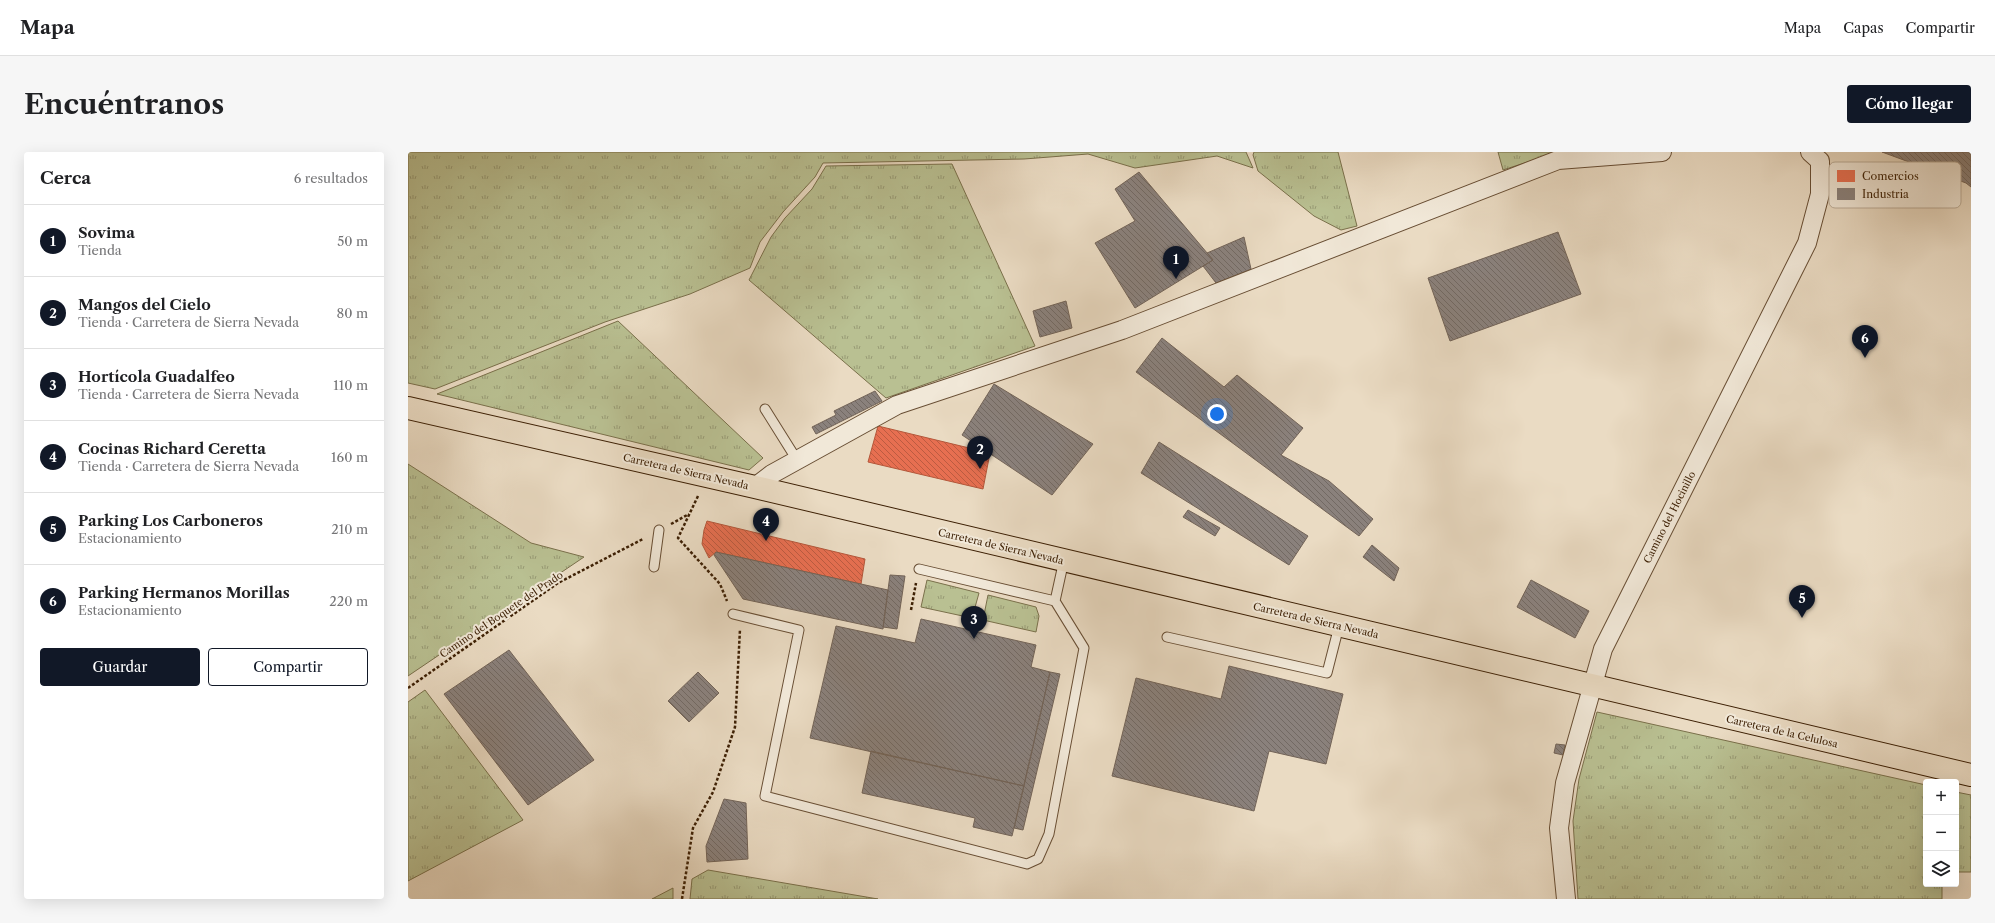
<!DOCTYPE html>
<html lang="es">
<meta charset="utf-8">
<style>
body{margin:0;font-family:"Libre Caslon Text",serif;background:#f6f6f6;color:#202124}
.controls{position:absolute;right:12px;bottom:12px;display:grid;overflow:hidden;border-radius:4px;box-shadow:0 4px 16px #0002}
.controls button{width:36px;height:36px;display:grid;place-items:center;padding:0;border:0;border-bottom:1px solid #e0e0e0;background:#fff;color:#202124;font:20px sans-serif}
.you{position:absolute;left:809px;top:262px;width:14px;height:14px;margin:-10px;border:3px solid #fff;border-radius:50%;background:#1a73e8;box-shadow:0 0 0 6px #1a73e833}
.badge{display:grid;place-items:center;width:26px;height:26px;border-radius:50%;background:#111827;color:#fff;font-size:13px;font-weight:700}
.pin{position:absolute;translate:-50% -33px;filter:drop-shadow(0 1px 2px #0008)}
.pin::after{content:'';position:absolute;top:21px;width:14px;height:12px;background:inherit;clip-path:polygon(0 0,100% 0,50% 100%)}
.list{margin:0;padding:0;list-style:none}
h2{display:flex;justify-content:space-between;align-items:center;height:52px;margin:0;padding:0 16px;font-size:17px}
h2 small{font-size:13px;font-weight:400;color:#757577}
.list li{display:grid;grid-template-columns:26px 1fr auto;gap:12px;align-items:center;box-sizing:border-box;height:72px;padding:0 16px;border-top:1px solid #e0e0e0}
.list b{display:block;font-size:15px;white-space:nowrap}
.list p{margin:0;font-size:13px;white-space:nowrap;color:#757577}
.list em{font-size:13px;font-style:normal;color:#757577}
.actions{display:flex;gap:8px;padding:12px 16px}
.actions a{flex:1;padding:9px 0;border:1px solid #111827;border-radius:4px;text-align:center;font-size:14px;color:#111827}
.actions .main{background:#111827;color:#fff}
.icon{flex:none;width:22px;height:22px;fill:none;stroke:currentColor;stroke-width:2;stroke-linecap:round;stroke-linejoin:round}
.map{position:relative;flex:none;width:1563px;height:747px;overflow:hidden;border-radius:4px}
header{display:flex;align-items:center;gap:24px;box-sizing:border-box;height:56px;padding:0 20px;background:#fff;border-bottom:1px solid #e0e0e0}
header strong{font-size:19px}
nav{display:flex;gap:22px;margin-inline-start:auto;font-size:14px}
.intro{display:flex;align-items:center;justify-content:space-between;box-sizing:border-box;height:96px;padding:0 24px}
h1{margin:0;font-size:28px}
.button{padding:10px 18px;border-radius:4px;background:#111827;color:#fff;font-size:14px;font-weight:700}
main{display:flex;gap:24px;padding:0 24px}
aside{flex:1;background:#fff;border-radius:4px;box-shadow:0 4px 16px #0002}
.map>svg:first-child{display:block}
.grass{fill:url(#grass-tufts);stroke:#7a704b}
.shops{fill:url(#shops-back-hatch);stroke:#b4573a}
.industry{fill:url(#industry-back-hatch);stroke:#736458}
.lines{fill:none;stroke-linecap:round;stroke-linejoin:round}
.lane-casing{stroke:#684e34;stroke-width:11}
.street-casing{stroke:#684e34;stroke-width:20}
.highway-casing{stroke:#3c1f04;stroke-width:24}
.path{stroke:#3c1f04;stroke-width:2.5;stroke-dasharray:3 2;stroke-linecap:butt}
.lane{stroke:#f1e8d8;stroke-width:9}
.street{stroke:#f1e8d8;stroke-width:18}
.highway{stroke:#eadbc3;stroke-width:22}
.labels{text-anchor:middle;stroke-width:4;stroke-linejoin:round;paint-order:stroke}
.street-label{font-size:10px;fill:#3c1f04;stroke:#f1e8d8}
.key{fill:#f1e8d8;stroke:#bbac98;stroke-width:1}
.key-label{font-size:11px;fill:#3c1f04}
</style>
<header>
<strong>Mapa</strong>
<nav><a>Mapa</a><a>Capas</a><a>Compartir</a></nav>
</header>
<div class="intro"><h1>Encuéntranos</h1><a class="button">Cómo llegar</a></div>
<main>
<aside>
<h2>Cerca<small>6 resultados</small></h2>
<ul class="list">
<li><span class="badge">1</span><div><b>Sovima</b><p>Tienda</p></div><em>50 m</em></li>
<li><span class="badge">2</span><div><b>Mangos del Cielo</b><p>Tienda · Carretera de Sierra Nevada</p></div><em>80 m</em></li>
<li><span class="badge">3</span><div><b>Hortícola Guadalfeo</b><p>Tienda · Carretera de Sierra Nevada</p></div><em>110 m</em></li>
<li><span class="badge">4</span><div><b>Cocinas Richard Ceretta</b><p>Tienda · Carretera de Sierra Nevada</p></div><em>160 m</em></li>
<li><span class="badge">5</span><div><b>Parking Los Carboneros</b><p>Estacionamiento</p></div><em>210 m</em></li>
<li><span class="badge">6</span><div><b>Parking Hermanos Morillas</b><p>Estacionamiento</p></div><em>220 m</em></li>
</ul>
<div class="actions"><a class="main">Guardar</a><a>Compartir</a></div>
</aside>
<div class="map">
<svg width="1563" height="747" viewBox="0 0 1563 747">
<defs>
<pattern id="grass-tufts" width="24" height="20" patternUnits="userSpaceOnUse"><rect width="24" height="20" fill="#b9c092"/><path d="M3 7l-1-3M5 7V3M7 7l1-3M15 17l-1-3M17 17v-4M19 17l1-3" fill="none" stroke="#989b75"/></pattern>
<pattern id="shops-back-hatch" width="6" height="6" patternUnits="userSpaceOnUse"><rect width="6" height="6" fill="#e76f51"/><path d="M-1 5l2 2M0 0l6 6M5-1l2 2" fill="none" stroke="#bc5b41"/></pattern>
<pattern id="industry-back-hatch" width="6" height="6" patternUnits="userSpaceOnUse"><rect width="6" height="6" fill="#8a817c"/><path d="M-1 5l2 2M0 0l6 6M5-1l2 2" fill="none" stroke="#726963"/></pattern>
</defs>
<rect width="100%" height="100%" fill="#eadbc3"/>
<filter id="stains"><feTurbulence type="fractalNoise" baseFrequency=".005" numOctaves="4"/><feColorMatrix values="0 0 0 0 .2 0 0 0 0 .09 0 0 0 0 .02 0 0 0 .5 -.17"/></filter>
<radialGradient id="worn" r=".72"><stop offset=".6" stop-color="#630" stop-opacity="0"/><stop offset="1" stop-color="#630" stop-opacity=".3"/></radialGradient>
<!-- grass -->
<path class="grass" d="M0,0H838L845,16L809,4L727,16L680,2L616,7L415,11L407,25L375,60L352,90L342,116L282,142L197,170L27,237L0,231Z
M846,0H930L949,74L933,78L906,64L850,19L845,3Z
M1090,0H1150L1095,18Z
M544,12L627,194L478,246L341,128L363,85L377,66L404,37L418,14Z
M210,169L355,306L341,318L29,242Z
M0,312L123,391L176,405L0,524Z
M519,428L571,441L564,466L513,455Z
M580,443L628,455L631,464L628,480L575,468Z
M17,538L115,668L0,729V550Z
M1189,560L1518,633V732H1534V747H1170L1165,669L1171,627Z
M1548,640L1563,643V720H1548Z
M300,718L470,747H282L284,727Z
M265,736V747H244Z"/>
<!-- shops -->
<path class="shops" d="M470,274L582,301L575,337L460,310Z
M299,369L457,407L453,432L308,400L301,406L294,392L296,378Z"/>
<!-- industry -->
<path class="industry" d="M1474,0H1563V35L1558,31Z
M731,20L805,108L727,156L687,91L727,69L707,37Z
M1150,80L1173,142L1042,189L1020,126Z
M836,85L843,117L808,131L795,114L805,108L799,101Z
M658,149L664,176L632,185L625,159Z
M754,186L816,235L829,223L895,276L873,303L921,329L965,367L951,384L728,220Z
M586,232L685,292L644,343L554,283Z
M467,239L474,249L408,282L404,275L428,263L426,259Z
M751,290L900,384L881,413L733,321Z
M780,358L812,376L807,384L775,365Z
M964,393L991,416L986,429L955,405Z
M308,400L480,438L475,477L335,447L306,403Z
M482,423L497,424L489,477L475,475Z
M1123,428L1181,459L1167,486L1109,455Z
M513,467L628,493L623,515L642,520L616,634L402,586L428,474L507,491Z
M101,498L186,608L120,653L36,542Z
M821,514L935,542L918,612L861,599L846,659L704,624L728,526L813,547Z
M290,520L311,541L281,570L260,549Z
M642,520L652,522L615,678L606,676Z
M1148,592L1157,593L1155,603L1146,601Z
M463,599L616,634L604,684L565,675L567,666L454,641Z
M316,647L338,651L340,707L299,710L298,694Z"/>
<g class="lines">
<!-- lane casing -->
<g class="lane-casing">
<path id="lane" d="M357,257L389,308
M246,415L251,378
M511,417L647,449
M325,462L391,478L357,644L619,712L630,707L641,682L676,496L647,449L656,408
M759,485L919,521L931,474"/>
</g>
<!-- street casing -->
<g class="street-casing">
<path id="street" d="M347,335L364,322L489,253L714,178L1150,8L1254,0
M1158,747L1151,676L1157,631L1195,497L1399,91L1412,42V9L1402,0"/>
</g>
<!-- highway casing -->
<g class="highway-casing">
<path id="highway" d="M0,256L347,335L1563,623"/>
</g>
<!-- path -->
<path class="path" d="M290,344L270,386L312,432L319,449
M263,372L281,362
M503,458L508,431
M0,536L150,431L235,387
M274,747L285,676L305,640L327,575L332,477"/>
<!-- lane -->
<use href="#lane" class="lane"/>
<!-- street -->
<use href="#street" class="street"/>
<!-- highway -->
<use href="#highway" class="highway"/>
</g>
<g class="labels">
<!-- street labels -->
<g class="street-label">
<text transform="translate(278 319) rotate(13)" y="4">Carretera de Sierra Nevada</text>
<text transform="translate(1261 365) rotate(-63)" y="4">Camino del Hocinillo</text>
<text transform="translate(593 394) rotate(13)" y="4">Carretera de Sierra Nevada</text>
<text transform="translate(93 462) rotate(-34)" y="4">Camino del Boquete del Prado</text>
<text transform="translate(908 468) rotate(13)" y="4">Carretera de Sierra Nevada</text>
<text transform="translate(1374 579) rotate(13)" y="4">Carretera de la Celulosa</text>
</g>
</g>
<!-- legend -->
<rect x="1421" y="10" width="132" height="46" rx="6" class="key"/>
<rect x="1429" y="18" width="18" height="12" fill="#e76f51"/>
<rect x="1429" y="36" width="18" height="12" fill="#8a817c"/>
<g class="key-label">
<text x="1454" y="28">Comercios</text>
<text x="1454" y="46">Industria</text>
</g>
<rect width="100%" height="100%" filter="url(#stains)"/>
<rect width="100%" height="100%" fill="url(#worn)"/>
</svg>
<div class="controls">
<button>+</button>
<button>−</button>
<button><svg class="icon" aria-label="layers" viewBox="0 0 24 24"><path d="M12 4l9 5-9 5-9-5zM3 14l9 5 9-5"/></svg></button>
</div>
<div class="you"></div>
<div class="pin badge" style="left:768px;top:127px">1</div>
<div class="pin badge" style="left:572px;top:317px">2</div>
<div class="pin badge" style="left:566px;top:487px">3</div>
<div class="pin badge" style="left:358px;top:389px">4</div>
<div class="pin badge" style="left:1394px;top:466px">5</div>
<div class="pin badge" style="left:1457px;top:206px">6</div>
</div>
</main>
